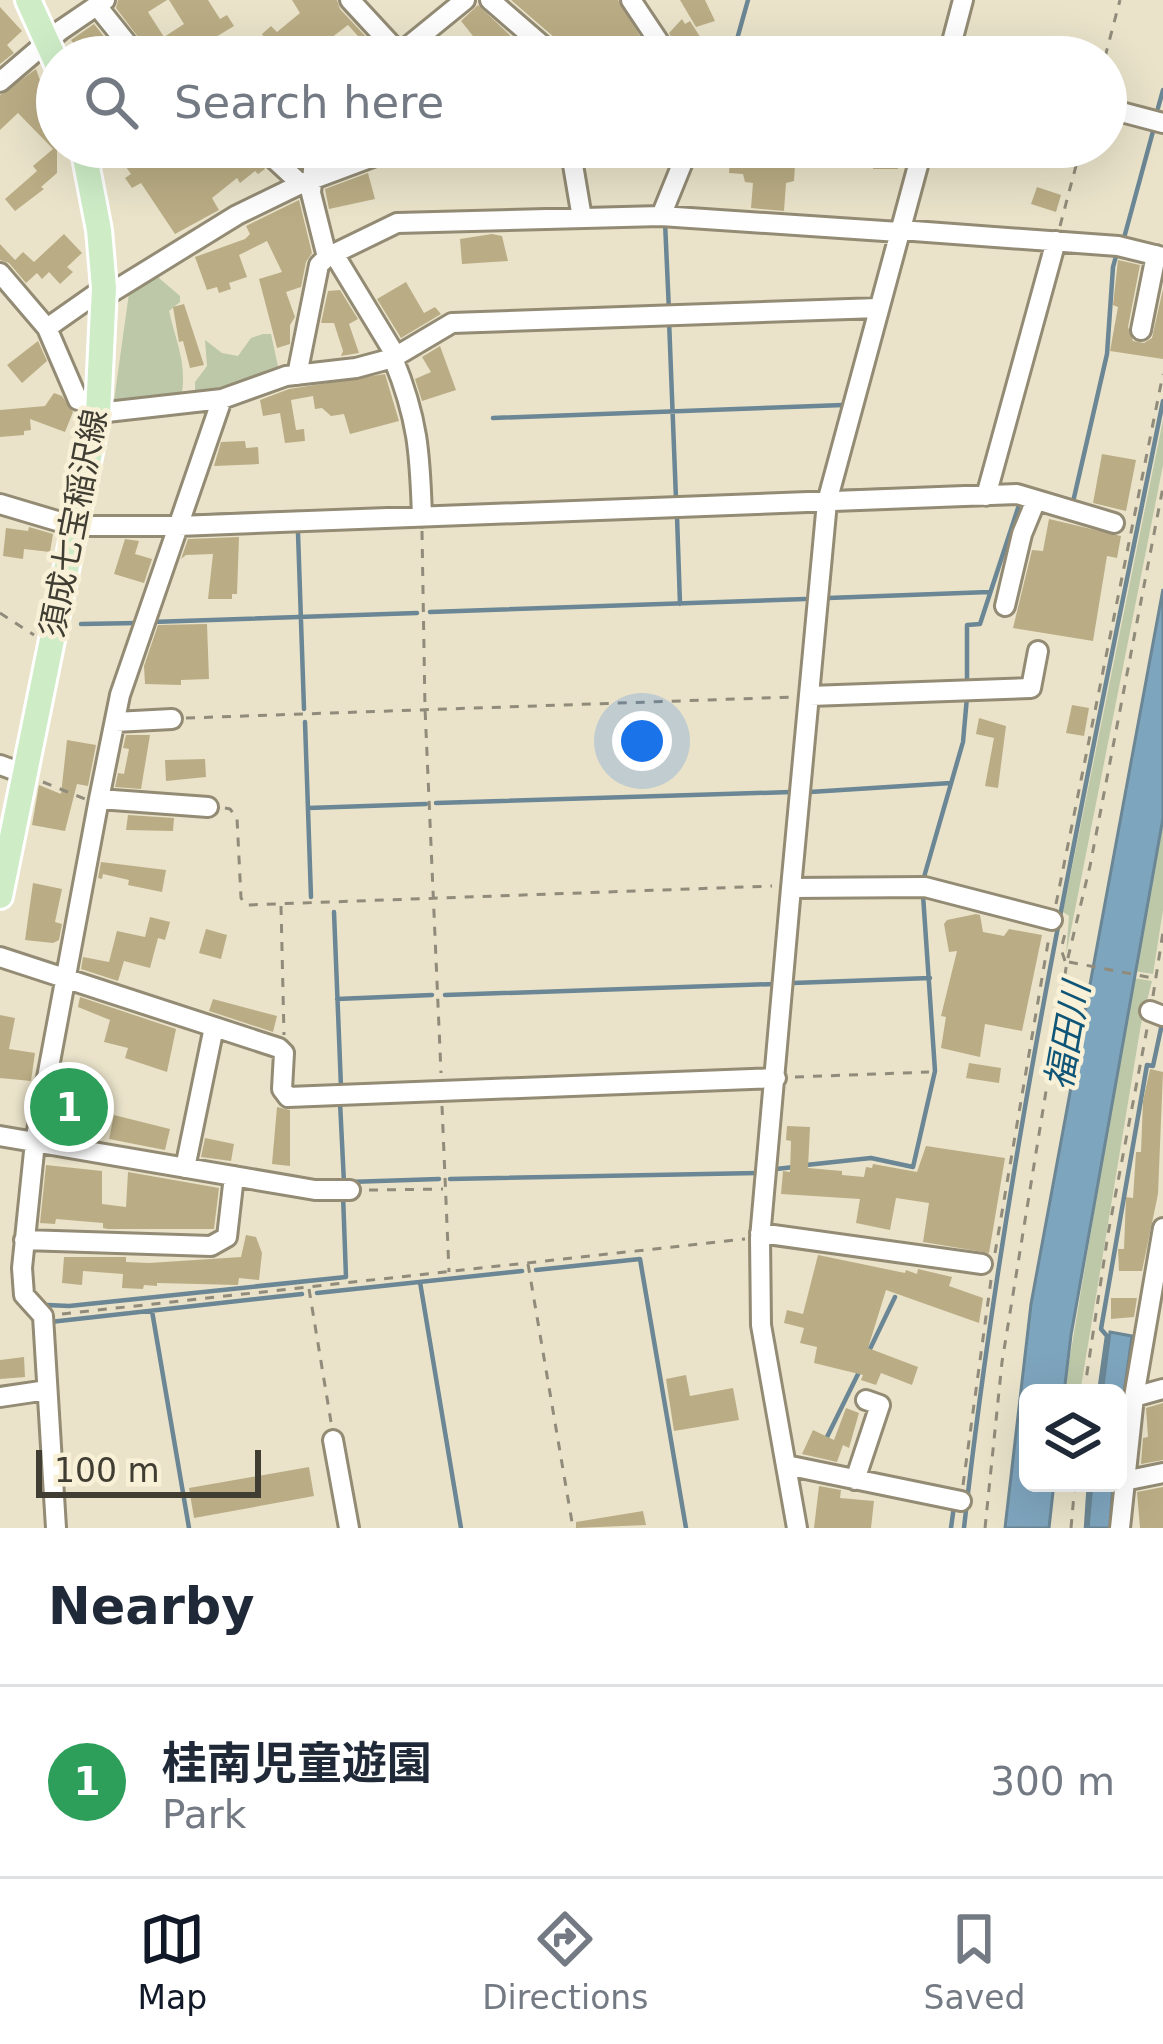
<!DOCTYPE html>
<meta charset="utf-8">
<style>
body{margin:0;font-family:"DejaVu Sans","Noto Sans JP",sans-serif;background:#f2f2f3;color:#1f2937}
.controls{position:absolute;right:36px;bottom:36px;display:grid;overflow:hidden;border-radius:18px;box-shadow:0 12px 48px #0002}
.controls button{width:108px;height:108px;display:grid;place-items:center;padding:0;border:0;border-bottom:3px solid #e0e1e3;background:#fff;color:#1f2937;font:60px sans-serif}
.scale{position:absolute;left:36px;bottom:30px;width:225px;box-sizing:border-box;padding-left:12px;border:6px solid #403d33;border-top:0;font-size:33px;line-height:42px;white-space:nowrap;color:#403d33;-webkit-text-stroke:9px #f8f0d7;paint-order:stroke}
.you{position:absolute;left:642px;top:741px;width:42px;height:42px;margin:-30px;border:9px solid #fff;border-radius:50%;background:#1a73e8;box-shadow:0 0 0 18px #1a73e833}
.badge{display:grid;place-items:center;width:78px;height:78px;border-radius:50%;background:#111827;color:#fff;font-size:39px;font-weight:700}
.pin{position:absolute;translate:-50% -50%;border:6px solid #fff;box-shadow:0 3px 12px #0006}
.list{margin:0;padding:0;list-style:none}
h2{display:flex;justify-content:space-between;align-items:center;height:156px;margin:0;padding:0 48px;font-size:51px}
h2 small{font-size:39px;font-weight:400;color:#747a83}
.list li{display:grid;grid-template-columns:78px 1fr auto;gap:36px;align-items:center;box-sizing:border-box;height:192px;padding:0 48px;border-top:3px solid #e0e1e3}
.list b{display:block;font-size:45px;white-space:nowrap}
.list p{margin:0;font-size:39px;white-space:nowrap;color:#747a83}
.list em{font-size:39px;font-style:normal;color:#747a83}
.icon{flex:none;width:66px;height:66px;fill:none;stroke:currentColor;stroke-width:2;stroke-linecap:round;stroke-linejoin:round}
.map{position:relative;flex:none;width:1163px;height:1528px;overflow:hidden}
.search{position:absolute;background:#fff;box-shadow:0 12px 48px #0002;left:36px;right:36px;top:36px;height:132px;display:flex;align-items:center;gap:30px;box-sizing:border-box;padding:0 42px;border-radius:66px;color:#747a83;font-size:45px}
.sheet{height:348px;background:#fff}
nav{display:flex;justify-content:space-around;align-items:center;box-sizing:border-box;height:168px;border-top:3px solid #e0e1e3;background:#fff;font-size:33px;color:#747a83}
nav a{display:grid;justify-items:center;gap:6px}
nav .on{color:#111827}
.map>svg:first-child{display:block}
.green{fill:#bcc8a8}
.water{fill:#7ea5be;stroke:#6b8694;stroke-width:3}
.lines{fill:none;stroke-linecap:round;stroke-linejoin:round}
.stream{stroke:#6b8694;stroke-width:4.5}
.building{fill:#baad85}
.minor-casing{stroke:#938b74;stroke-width:24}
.major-casing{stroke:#fff;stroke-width:30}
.path{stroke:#908b7a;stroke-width:3;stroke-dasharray:9 9;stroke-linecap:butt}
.minor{stroke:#fff;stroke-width:18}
.major{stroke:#ceedc7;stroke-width:24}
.labels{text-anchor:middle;stroke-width:9;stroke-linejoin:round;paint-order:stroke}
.street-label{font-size:33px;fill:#403d33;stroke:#f8f0d7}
.water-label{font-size:36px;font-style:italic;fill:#0f5578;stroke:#f8f0d7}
</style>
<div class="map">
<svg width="1163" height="1528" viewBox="0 0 1163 1528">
<rect width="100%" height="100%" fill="#eae3ca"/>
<!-- green -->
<path class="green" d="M152,272L180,296V302L169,311C176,342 189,368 180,401L113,408L130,286Z
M263,334H271L279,371L237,386L195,394V382L207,366L205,340L222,353L238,356L251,338Z
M1163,420V465L1066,955L1069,916L1063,912Z
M1163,818V910L1153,974L1134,971Z
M1133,978L1152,981L1141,1024L1080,1393H1064Z
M55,1073L96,1082L82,1145L49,1139L44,1132Z"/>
<!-- water -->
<path class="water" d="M1163,589V818L1071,1335L1064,1393H1028V1483H1054L1049,1528H1005L1031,1304Z
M1110,1332L1132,1336L1118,1436V1393H1102Z
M1092,1483H1113L1110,1528H1088Z"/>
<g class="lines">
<!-- stream -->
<path class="stream" d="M732,57L748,0
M1158,108L1163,90
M665,222L669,311
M1124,238L1155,124
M669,320L676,499
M493,418L843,405
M845,491L947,488
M1073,502L1107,354L1113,267L1118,249
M190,516L298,512
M677,516L680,604
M298,533L304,709
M828,598L989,592
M430,612L805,599
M152,622L417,613
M81,624L138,623
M967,685V625L980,624L1019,505
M305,722L311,897
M810,792L951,783
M436,803L791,792
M308,808L426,804
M924,877L963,742L967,697
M334,912L341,1087
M793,983L930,978
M445,995L774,984
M337,999L432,995
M340,1102L344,1183
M806,1165L871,1158L913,1167L935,1071L923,895
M776,1169L794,1167
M450,1179L758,1173
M349,1182L439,1179
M536,1270L640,1259L686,1528
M420,1282L461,1528
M317,1293L522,1271
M47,1305L69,1306L346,1277L343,1195
M152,1311L189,1528
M50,1322L302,1294
M869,1351L895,1297
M1099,1393L1107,1336L1101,1329L1147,1065L1153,1066L1163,1019
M827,1437L859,1372
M951,1528L954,1506
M964,1528C1006,1149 1088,775 1163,401
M1086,1528L1089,1483"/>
</g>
<!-- building -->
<path class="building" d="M118,0H167L148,12L164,37L184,24L169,0H208L220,19L227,15L234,26L211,40L223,57H195L187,42L178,38L158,45L151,54L116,8Z
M292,0H337L340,9L382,54L377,57L348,25L314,51L319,57H277L262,34L271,26L277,32L300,13Z
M511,0H618L653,57H631L621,46L599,57H589L576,39L570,45L566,40L562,44Z
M680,0H705L715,21L696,27Z
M478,5L515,40L511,43L519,57L417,56L437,41L446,52L473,36L461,21Z
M0,7L22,31L7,45L14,53L0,64Z
M682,19L685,24L690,21L704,43L699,46L701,51L691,56L689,52L682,56L669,33Z
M94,24L114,49L106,39L82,55L71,40Z
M36,69L57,129V173L41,187L44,189L15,211L5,199L37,171L33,166L53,149L18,113L0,130V95Z
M153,147H203L219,168L248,147L265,169L258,174L255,171L240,183L237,178L212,198L219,210L175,234L141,183L132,188L125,178L131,174L126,167Z
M874,147H898V169H873Z
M730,160L795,164L794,181L786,183L784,211L751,208L753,183L745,182L743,174L729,173Z
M368,173L375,199L329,209L325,189Z
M1037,187L1061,195L1056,212L1031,204Z
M299,200L312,253L306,262L301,287L286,292L295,317L290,325V344L277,348L259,279L282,272L267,241L239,255L247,277L229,283L231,289L219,293L217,287L207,290L195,257L245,239L250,234L246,226Z
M64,234L82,253L67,267L73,272L60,284L49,272L42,279L37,273L26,283L9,263L0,260V244L15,260L23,252L34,262Z
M492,234L502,236L508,261L462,264L460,239Z
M1118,260L1140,265L1128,327L1133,341L1144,343L1152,338L1163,289V359L1110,351L1118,307L1113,305Z
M406,282L424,313L435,307L441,314L401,338L377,299Z
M340,290L358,319L349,324L359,353L341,356L343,351L334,323H321L328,291Z
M184,304L204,365L190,368L183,341L179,342L173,307Z
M38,341L47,361L22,383L7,365Z
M440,346L456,390L422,401L415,379L431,372L422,357Z
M385,374L399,421L350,434L344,414L331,416L322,408L315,409L313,396L291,400L296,430L304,429L305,441L285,443L280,413L263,416L260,400L289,389Z
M54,393L62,396L73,412L65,432L30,419L31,430L24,431V435L0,437V410L45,406Z
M245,441L246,448L258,447L259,464L214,466L221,442Z
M1102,454L1136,460L1126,511L1093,503Z
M1049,519L1121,536L1117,558L1107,556L1093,641L1013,628L1032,550L1043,551Z
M29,527L53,534L50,552L24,549L23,559L3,556L6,528L28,531Z
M239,537L237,594H232V599H208L213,554L186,555L181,559L188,539Z
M125,539L139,541L135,554L152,559L144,583L114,574Z
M207,624L209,679L181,680V685L145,684L144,666L158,625Z
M1072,705L1089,708L1084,736L1066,733Z
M979,718L1006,726L998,788L985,786L994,738L976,734Z
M126,735H150L141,789L115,787L118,773L124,774L129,749L123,748Z
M67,740L96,745L88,786L77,784L65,831L32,825L39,785L61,794Z
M205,759L206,777L166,781L165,760Z
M128,815L174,818L173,831L126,830Z
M101,862L166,870L162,892L128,885L129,880L103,874L102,879L98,878Z
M33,883L62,889L55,922L62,924L59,940L53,943L25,940Z
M976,914L980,915L983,932L1004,936L1009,929L1042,935L1022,1031L985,1024L980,1057L941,1048L946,1017L941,1016L957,951L949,952L944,924L947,920Z
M150,917L170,922L165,940L158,938L150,968L124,961L118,981L81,969L83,957L109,962L117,931L145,937Z
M206,929L227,935L221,959L199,953Z
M80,997L176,1029L167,1072L125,1058L128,1048L104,1042L110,1020L78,1007Z
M213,999L277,1016L273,1032L209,1011Z
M0,1015L15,1018L9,1049L35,1053L31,1081L0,1078Z
M969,1063L1001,1068L999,1083L966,1078Z
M1150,1069L1163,1072L1158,1194L1142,1271H1119L1118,1249H1124L1126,1197L1133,1198L1136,1152H1141L1143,1101Z
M277,1107L290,1110V1166L272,1164Z
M114,1115L170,1129L165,1150L109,1139Z
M787,1126L810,1127L808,1168L842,1171V1175L864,1177L866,1167L872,1168L873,1164L917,1172L926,1146L1005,1158L989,1253L923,1242L929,1203L896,1198L890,1230L856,1223L860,1199L781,1194L783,1171L790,1172L791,1141L786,1140Z
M205,1138L234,1144L231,1161L201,1157Z
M46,1165L102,1171V1204L126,1207L128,1172L219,1188L214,1229H108L103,1228V1223L56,1219L55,1224L40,1223Z
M246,1235L256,1237L262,1253L259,1280L239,1278L238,1285L157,1283V1286L144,1285L143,1289L122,1288L123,1274L83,1271L82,1285L62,1283L64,1257H126V1262L149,1263L241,1257Z
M818,1255L905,1273L906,1270L917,1274L918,1269L952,1277L949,1286L983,1298L979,1323L886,1290L868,1348L918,1367L912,1385L881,1373L876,1385L861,1380L863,1375L814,1363L817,1347L800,1343L804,1328L784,1323L787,1310L803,1314Z
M1111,1298H1137L1134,1317L1111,1319Z
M24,1357L25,1377L0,1379V1360Z
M686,1375L690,1396L733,1388L739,1420L674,1431L666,1379Z
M1163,1403V1460L1141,1464L1143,1438L1148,1437L1146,1408Z
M846,1408L859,1413L849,1448L843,1445L837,1462L802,1454L813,1430L834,1440Z
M309,1467L314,1496L194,1518L189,1488Z
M819,1486L841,1490L840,1498L874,1501L871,1528H814Z
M1163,1487V1528H1140L1137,1492Z
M643,1511L646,1525L576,1528V1522Z"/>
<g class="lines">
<!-- minor casing -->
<g class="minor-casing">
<path id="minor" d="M350,0L399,53
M490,0L556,57
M631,0L669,57
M97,6L138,57
M164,57L177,51L182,57
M395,57L465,0
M948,57L963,0
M0,82L61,30L105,0
M1106,108L1163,123
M261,147L301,184
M315,147L311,193L327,257
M570,147L582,218
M311,180L394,149
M661,216L689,147
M900,230L1118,246L1163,257
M334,254L396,356
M0,273L47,328L104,288
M104,297L237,215L311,179
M47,328L78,400L98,404
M1141,330L1156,255
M393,358C418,419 420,453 422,517
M297,375L319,265L327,257L397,223L661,216L899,232
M98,413L222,399L286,376L356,368L393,358L452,323L878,308
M986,496L1056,241
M0,504L74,526H178L1017,494L1114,523
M1005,606L1022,534L1036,500
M810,696L1031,688L1038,651
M115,722L172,719
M0,765L25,774
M99,799L208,807
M791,888L925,887L1052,920
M0,957L279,1048L284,1053L282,1089L288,1097L776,1078
M1150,1011L1163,1016
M0,1136L315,1190H350
M185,1168L214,1027
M760,1233L982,1264
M24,1240L211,1246L227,1237L234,1176
M0,1397L47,1390
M1134,1397L1163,1389
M333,1440L349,1528
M786,1465L961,1501
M855,1480L880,1405L866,1400
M1124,1481L1163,1473
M56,1528L43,1316L24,1295L22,1268L35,1142L99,799L120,695L222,399
M797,1528L761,1325L760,1238L791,888L827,502L923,147
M1120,1528L1134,1397L1163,1228"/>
</g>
<!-- major casing -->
<g class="major-casing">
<path id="major" d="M28,0L57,64
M0,896L98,413L104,288L99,230L83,147"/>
</g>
<!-- path -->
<path class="path" d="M1105,57L1120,0
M1060,226L1081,147
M422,531L425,708L441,1073
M0,613L34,635
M186,718L794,697
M43,782L85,799
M225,808L230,809L237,818L241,898L246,905L772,886
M1056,904L1163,374
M281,906L284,1035
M1065,961L1061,949L1066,930
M1069,962L1153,978
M1153,996L1163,932
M795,1077L929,1072
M442,1106L449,1272
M369,1190L443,1189
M995,1253L1049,937
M528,1264L573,1528
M309,1289L331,1422
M62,1314L745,1239
M1084,1393L1108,1234L1147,1029
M963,1485L991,1280
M985,1528L1002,1362L1067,962L1090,866L1163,487
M1071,1528L1075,1483"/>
<!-- minor -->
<use href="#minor" class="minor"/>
<!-- major -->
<use href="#major" class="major"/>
</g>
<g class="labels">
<!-- street labels -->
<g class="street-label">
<text transform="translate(73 523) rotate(-79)" y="12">須成七宝稲沢線</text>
</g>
<!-- water labels -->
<g class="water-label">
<text transform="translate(1067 1036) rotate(-80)" y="13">福田川</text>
</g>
</g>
</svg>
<div class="controls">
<button><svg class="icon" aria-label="layers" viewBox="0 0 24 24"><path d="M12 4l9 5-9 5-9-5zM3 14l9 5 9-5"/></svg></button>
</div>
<div class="scale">100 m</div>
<div class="you"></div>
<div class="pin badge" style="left:69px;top:1107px;background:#2e9e5b">1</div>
<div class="search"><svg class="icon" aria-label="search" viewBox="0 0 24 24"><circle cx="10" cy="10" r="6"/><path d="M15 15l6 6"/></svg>Search here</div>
</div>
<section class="sheet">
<h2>Nearby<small></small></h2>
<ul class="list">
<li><span class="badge" style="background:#2e9e5b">1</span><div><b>桂南児童遊園</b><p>Park</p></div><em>300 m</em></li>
</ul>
</section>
<nav>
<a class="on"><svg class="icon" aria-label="map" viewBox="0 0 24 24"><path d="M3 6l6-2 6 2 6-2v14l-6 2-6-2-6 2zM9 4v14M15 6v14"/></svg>Map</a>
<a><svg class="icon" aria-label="directions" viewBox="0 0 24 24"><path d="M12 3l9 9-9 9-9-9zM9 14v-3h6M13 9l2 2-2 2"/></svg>Directions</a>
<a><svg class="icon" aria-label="saved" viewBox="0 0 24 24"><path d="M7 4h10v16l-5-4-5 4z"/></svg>Saved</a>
</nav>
